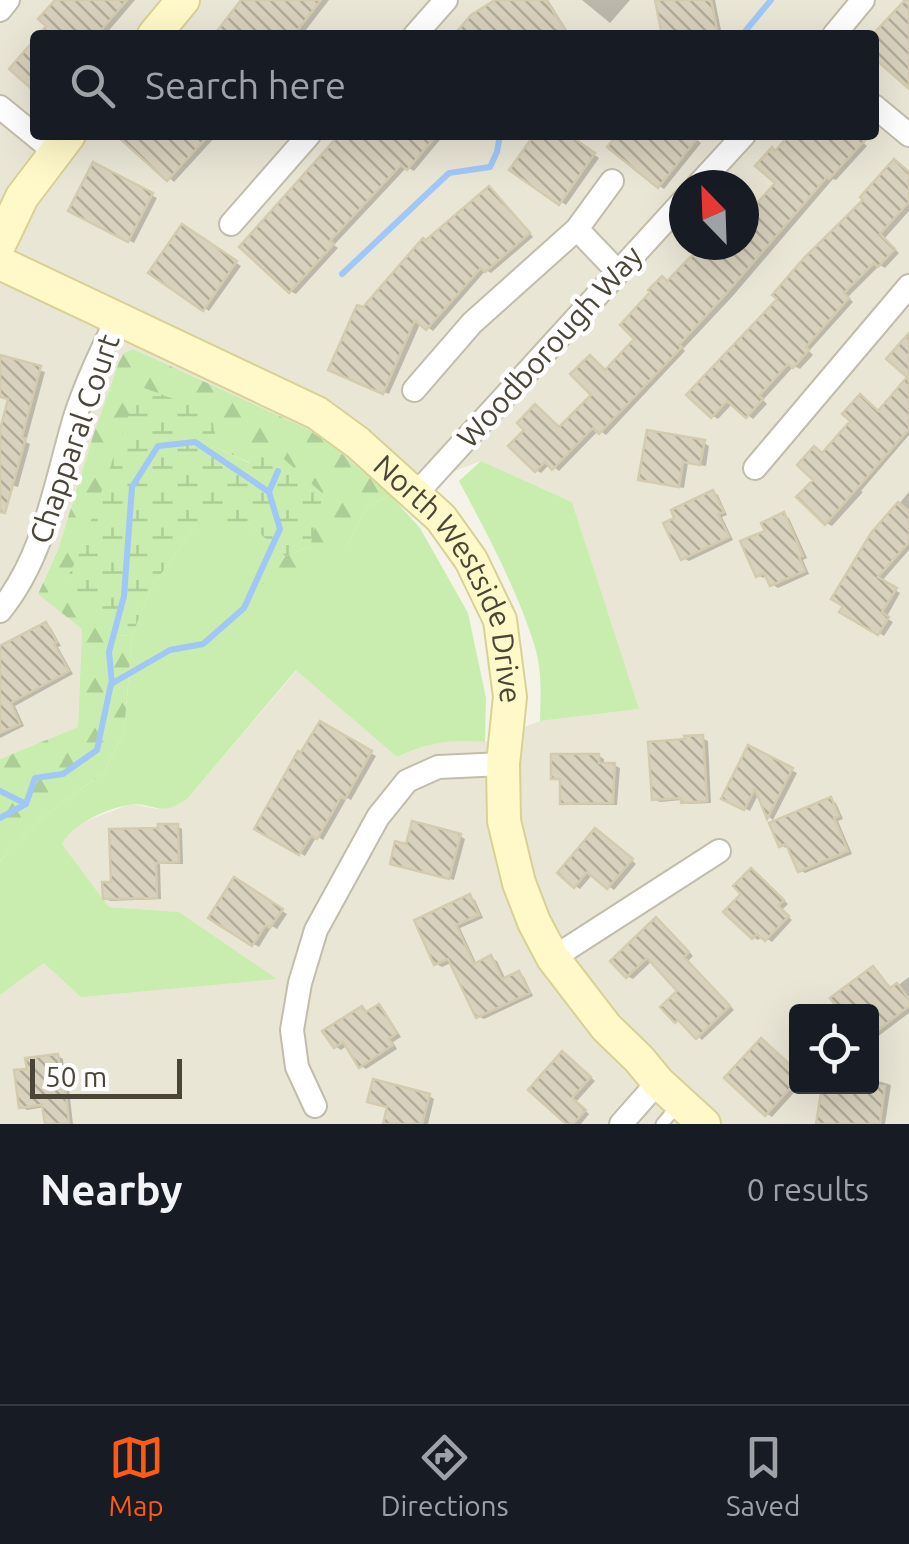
<!DOCTYPE html>
<style>
body{margin:0;font-family:Ubuntu,sans-serif;background:#20242c;color:#f1f3f6}
.controls{position:absolute;right:30px;bottom:30px;display:grid;overflow:hidden;border-radius:10px;box-shadow:0 10px 40px #0002}
.controls button{width:90px;height:90px;display:grid;place-items:center;padding:0;border:0;border-bottom:2px solid #363941;background:#171b24;color:#f1f3f6;font:50px sans-serif}
.compass{position:absolute;left:669px;top:170px;width:90px;height:90px;border-radius:50%;background:#171b24;box-shadow:0 10px 40px #0002;rotate:337deg}
.scale{position:absolute;left:30px;bottom:25px;width:152px;box-sizing:border-box;padding-left:10px;border:5px solid #4a4536;border-top:0;font-size:28px;line-height:35px;white-space:nowrap;color:#4a4536;-webkit-text-stroke:8px #fff;paint-order:stroke}
.list{margin:0;padding:0;list-style:none}
h2{display:flex;justify-content:space-between;align-items:center;height:130px;margin:0;padding:0 40px;font-size:42px}
h2 small{font-size:32px;font-weight:400;color:#9ea1a6}
.icon{flex:none;width:55px;height:55px;fill:none;stroke:currentColor;stroke-width:2;stroke-linecap:round;stroke-linejoin:round}
.map{position:relative;flex:none;width:909px;height:1124px;overflow:hidden}
.search{position:absolute;background:#171b24;box-shadow:0 10px 40px #0002;left:30px;right:30px;top:30px;height:110px;display:flex;align-items:center;gap:25px;box-sizing:border-box;padding:0 35px;border-radius:10px;color:#9ea1a6;font-size:38px}
.sheet{height:280px;background:#171b24}
nav{display:flex;justify-content:space-around;align-items:center;box-sizing:border-box;height:140px;border-top:2px solid #363941;background:#171b24;font-size:28px;color:#9ea1a6}
nav a{display:grid;justify-items:center;gap:5px}
nav .on{color:#ff5916}
.map>svg:first-child{display:block}
.residential{fill:#eae6d6;fill-rule:evenodd}
.grass{fill:#c8edae}
.forest{fill:url(#forest-firs)}
.wetland{fill:url(#wetland-marsh)}
.shadow{fill:#0003}
.lines{fill:none;stroke-linecap:round;stroke-linejoin:round}
.stream{stroke:#a0c7f7;stroke-width:6}
.building{fill:url(#building-back-hatch);stroke:#d4cbaf;stroke-width:2.5}
.lane-casing{stroke:#c2bdaa;stroke-width:15}
.street-casing{stroke:#c2bdaa;stroke-width:26}
.secondary-casing{stroke:#d9d194;stroke-width:36}
.lane{stroke:#fff;stroke-width:11}
.street{stroke:#fff;stroke-width:22}
.secondary{stroke:#fff9c9;stroke-width:32}
.labels{text-anchor:middle;stroke-width:9;stroke-linejoin:round;paint-order:stroke}
.street-label{font-size:30px;fill:#4a4536;stroke:#fff}
</style>
<div class="map">
<svg width="909" height="1124" viewBox="0 0 909 1124">
<defs>
<pattern id="forest-firs" width="22" height="20" patternUnits="userSpaceOnUse" patternTransform="scale(2.5)"><rect width="22" height="20" fill="#c8edae"/><path d="M5 1l3.5 6h-7zM16 11l3.5 6h-7z" fill="#adcd96"/></pattern>
<pattern id="wetland-marsh" width="20" height="14" patternUnits="userSpaceOnUse" patternTransform="scale(2.5)"><rect width="20" height="14" fill="#c8edae"/><path d="M1 5h8M5 5V1M11 12h8M15 12V8" fill="none" stroke="#adcd96"/></pattern>
<pattern id="building-back-hatch" width="6" height="6" patternUnits="userSpaceOnUse" patternTransform="scale(2.5)"><rect width="6" height="6" fill="#d8d1bd"/><path d="M-1 5l2 2M0 0l6 6M5-1l2 2" fill="none" stroke="#b1ab9a"/></pattern>
</defs>
<rect width="100%" height="100%" fill="#f5f3e8"/>
<!-- residential -->
<path class="residential" d="M0,0H909V1124H0V995L44,963L276,979L179,912L109,907L62,844L68,833L80,823L131,804L158,809L188,798L297,670L397,757L425,745L456,739L485,742L540,721L638,709L572,502L481,461L390,495L334,447L306,428L133,349L124,353L119,362L93,436L59,547L38,593L82,629L78,727L0,759ZM35,35H874V135H35ZM684,185H744V245H684ZM796,1012H872V1086H796Z"/>
<!-- grass -->
<path class="grass" d="M481,461L572,502L639,709L540,721C541,695 542,668 534,644C517,589 486,532 459,481Z
M390,495L420,528L468,613L486,698L485,742C449,739 429,742 397,757L296,670L188,798C158,820 154,800 128,805C106,809 72,824 62,844L109,907L179,912L277,979L81,997L44,963L0,995V861L42,818L104,772L124,733L132,636L151,588L197,523H248L285,556L264,583L347,545L366,508Z"/>
<!-- forest -->
<path class="forest" d="M133,349L306,428L334,447L390,495L366,508L347,545L334,560L262,584L285,556L310,547L266,444L250,463L218,448L77,560L62,586L117,635L132,636L124,733L104,772L42,818L0,861V759L78,727L82,629L38,594L59,547L93,436L119,362L124,353Z"/>
<!-- wetland -->
<path class="wetland" d="M139,386L211,413L218,448L249,463L266,443L323,494L310,547L285,556L248,523H197L151,588L132,636L117,635L61,587L77,560Z"/>
<!-- shadow -->
<path class="shadow" d="M58,0H135L105,35H41L49,26Z
M244,0H329L302,35H212L221,25L223,27Z
M500,0H548L570,35H458Z
M582,0H630L610,23Z
M658,0H715L722,35H664Z
M127,135H217L174,182L124,139Z
M355,135H444L414,171L407,167L334,245L338,248L296,294L290,291Z
M537,135H565L599,158L566,205L513,170Z
M620,135H691L701,143L664,189L659,186Z
M793,135H856L867,146L836,180L833,179L732,297L683,349L685,351L606,435L599,430L559,471L550,464L541,473L536,470L560,429L595,395L606,372L638,339L669,283L705,245H744V217L747,218L779,183L776,153Z
M94,166L157,198L134,243L71,210Z
M909,173V211L884,239L899,253L885,268L880,265L848,297L853,302L809,351L813,355L800,369L794,366L763,400L767,404L753,419L733,403L718,419L713,416L689,395Z
M490,189L495,192L533,237L491,273L486,270L433,331L421,322L389,394L337,372L363,310L427,243Z
M183,227L241,266L209,311L152,272Z
M0,358L45,372L26,442L30,444L18,487L0,482V434L10,399L0,396Z
M909,379V435L861,491L863,492L832,526L826,523L816,479L823,455L880,413Z
M704,443L709,446L706,466L688,463L684,488L646,482L641,479Z
M713,492L718,495L727,515L722,517L733,540L689,561L683,558Z
M909,492V550L881,582L900,593L886,618L893,622L884,636L843,611L873,534Z
M784,515L789,518L807,558L803,560L809,574L778,588L772,584L768,575L763,578L758,575L768,532Z
M46,625L51,628L61,646L58,647L73,674L15,706L24,726L0,738V670Z
M320,724L376,756L351,800L347,798L323,840L317,836L305,856L258,828Z
M702,738L708,741L711,803L688,804L682,800L660,802L654,799Z
M749,748L797,773L773,820L769,817L759,793L750,811L724,798Z
M599,756L604,759V765H614L620,768L617,805H568L562,802V781L554,778Z
M831,800L836,803L843,819L838,821L852,854L805,873L800,870L790,847L786,848L781,845Z
M177,826L182,829L183,864H160L161,899L110,901L105,898L114,884L160,831Z
M601,834L636,864L614,890L593,874L580,889L575,886Z
M460,836L465,839L454,880L398,866L408,847Z
M756,874L788,904L782,910L792,920L772,942L763,936L758,940L753,937L744,893Z
M234,881L287,914L277,929L272,926L259,947L211,917Z
M470,897L475,900L483,918L460,928L477,965L491,958L497,961L506,980L519,974L524,977L533,996L484,1019L478,1016L453,962L442,967L436,964Z
M662,923L693,956L688,961L734,1010L702,1040L684,1022L682,1024L677,1021L663,1007L680,991L652,961L633,979L627,976Z
M873,969L878,972L892,990L909,977V1013L872,1041Z
M379,1007L384,1010L401,1037L393,1042L397,1049L366,1069L361,1066L348,1045L341,1050L335,1046L362,1009L367,1012Z
M767,1044L796,1071V1086H800L772,1117L767,1114Z
M58,1056L63,1059L65,1079L68,1081L73,1124H47L45,1107L27,1110L21,1107L30,1071Z
M568,1058L595,1081L576,1102L589,1114L581,1124H570Z
M872,1079L891,1085L885,1124H819L872,1086Z
M429,1096L434,1099L428,1124H385Z"/>
<g class="lines">
<!-- stream -->
<path class="stream" d="M742,35L771,0
M342,274L449,173L490,167L497,152L500,135
M112,684L109,652L124,596L132,487L158,446L195,442L269,492
M0,791L26,804
M0,818L26,804L35,778L63,774L97,750L111,684L170,650L203,644L244,608L280,529L269,492L278,471"/>
</g>
<!-- building -->
<path class="building" d="M55,0H127L97,35H38L46,26L38,19Z
M241,0H321L294,35H214Z
M495,0H546L568,35H454L471,15Z
M655,0H711L718,35H662Z
M905,0H909V89L874,58V33Z
M35,39V92L9,69Z
M116,135H209L167,181Z
M339,135H437L407,170L401,165L330,241L334,244L289,293L239,247Z
M534,135H569L595,153L559,205L509,170Z
M617,135H700L658,188L607,147Z
M789,135H870L829,179L827,177L726,294L679,345L682,347L599,434L593,428L552,470L545,462L535,472L508,446L524,430L517,423L535,404L559,427L591,395L570,374L590,355L605,370L634,339L620,325L650,292L648,290L662,276L667,281L702,245H744V218L775,183L755,166L772,147L775,151Z
M894,159L909,172V202L880,234L895,249L878,267L874,263L844,293L849,298L806,347L809,350L793,368L788,364L759,396L763,399L746,418L727,401L711,418L686,395L777,299L772,295L804,258L863,200L860,197Z
M93,162L153,193L128,242L68,211Z
M489,186L530,233L485,272L481,268L426,330L415,320L383,394L328,370L357,305L363,307L423,238L426,240Z
M182,224L237,261L203,311L148,273Z
M909,333V429L825,525L796,497L813,480L797,465L814,446L822,453L850,421L842,414L860,394L878,411L907,377L886,359Z
M0,355L41,366L22,437L26,438L5,513L0,512V430L8,399L0,397Z
M647,430L705,440L700,465L683,462L679,487L638,480Z
M713,490L724,512L718,514L729,537L681,560L663,523L674,518L671,510Z
M898,502L909,511V542L878,577L897,588L882,612L889,617L878,635L839,612L843,606L831,599L871,533Z
M784,512L803,556L799,557L805,571L770,586L764,573L756,577L740,541L765,531L761,523Z
M46,622L57,642L54,644L69,671L11,703L20,724L0,733V646Z
M320,721L372,751L345,799L341,797L317,839L311,836L299,855L254,829L298,751L301,752Z
M703,735L707,801L681,803V798L652,800L648,742L685,739L684,736Z
M748,745L793,768L767,819L755,789L744,810L721,799Z
M551,754H599V763H615L613,803L560,804V779H551Z
M831,797L839,816L834,818L848,851L798,872L786,844L779,847L769,823Z
M412,821L461,834L449,879L390,864L395,841L406,844Z
M158,824H178L179,862L156,863L157,898L103,899L102,882H111L109,829L158,828Z
M595,828L633,859L607,889L587,872L574,888L557,873Z
M751,868L784,900L778,906L789,916L765,941L757,934L752,939L723,912L741,894L733,886Z
M234,877L283,909L270,928L266,925L252,946L208,918Z
M470,894L479,915L456,925L474,964L491,955L502,979L519,971L530,993L476,1018L448,959L434,965L414,920Z
M656,917L689,952L684,957L730,1006L696,1039L678,1020L675,1023L660,1007L677,991L647,958L626,978L610,961Z
M873,966L890,988L897,983L909,999V1006L872,1035V1012H840L830,998Z
M379,1004L397,1033L389,1039L393,1045L359,1068L343,1042L334,1048L322,1031L362,1006L366,1012Z
M761,1038L796,1070V1082L765,1116L724,1078Z
M562,1051L591,1077L572,1098L586,1110L573,1124H566L528,1090Z
M58,1054L61,1076L64,1075L69,1124H45L42,1105L19,1108L14,1070L27,1069L25,1058Z
M373,1079L430,1094L422,1124H383L387,1107L367,1102Z
M822,1086H885L880,1124H816Z"/>
<g class="lines">
<!-- lane casing -->
<g class="lane-casing">
<path id="lane" d="M662,1124L678,1105"/>
</g>
<!-- street casing -->
<g class="street-casing">
<path id="street" d="M0,10L8,0
M415,35L446,0
M834,35L863,0
M874,106L909,135
M0,107L55,152
M698,185L744,135
M231,224L309,135
M577,229L618,272
M414,390L472,323L577,229L612,181
M755,468L909,286
M416,494L684,200
M0,611C45,556 55,484 75,417C86,383 102,350 118,317
M553,958L719,851
M315,1106L297,1067L292,1030L300,983L316,930L378,817L407,781L438,767L503,764
M621,1124L658,1082"/>
</g>
<!-- secondary casing -->
<g class="secondary-casing">
<g id="secondary">
<path d="M154,35L183,0"/>
<path d="M0,243L22,197L69,135"/>
<path id="s1" d="M0,263L317,413L358,443L441,518L471,560L500,620L510,697L503,764L504,821L519,883L534,922L553,958L606,1027L639,1059L658,1082L704,1124"/>
</g>
</g>
<!-- lane -->
<use href="#lane" class="lane"/>
<!-- street -->
<use href="#street" class="street"/>
<!-- secondary -->
<use href="#secondary" class="secondary"/>
</g>
<g class="labels">
<!-- street labels -->
<g class="street-label">
<text transform="translate(550 347) rotate(-48)" y="10">Woodborough Way</text>
<text transform="translate(75 439) rotate(-71)" y="10">Chapparal Court</text>
<text dy="10" stroke="none"><textPath href="#s1" startOffset="572">North Westside Drive</textPath></text>
</g>
</g>
</svg>
<div class="controls">
<button><svg class="icon" aria-label="locate" viewBox="0 0 24 24"><circle cx="12" cy="12" r="6"/><path d="M12 2v4M12 18v4M2 12h4M18 12h4"/></svg></button>
</div>
<svg class="compass" viewBox="-18 -18 36 36"><path d="M0-13l5 13h-10z" fill="#e53935"/><path d="M0 13l5-13h-10z" fill="#9ea1a6"/></svg>
<div class="scale">50 m</div>
<div class="search"><svg class="icon" aria-label="search" viewBox="0 0 24 24"><circle cx="10" cy="10" r="6"/><path d="M15 15l6 6"/></svg>Search here</div>
</div>
<section class="sheet">
<h2>Nearby<small>0 results</small></h2>
<ul class="list">
</ul>
</section>
<nav>
<a class="on"><svg class="icon" aria-label="map" viewBox="0 0 24 24"><path d="M3 6l6-2 6 2 6-2v14l-6 2-6-2-6 2zM9 4v14M15 6v14"/></svg>Map</a>
<a><svg class="icon" aria-label="directions" viewBox="0 0 24 24"><path d="M12 3l9 9-9 9-9-9zM9 14v-3h6M13 9l2 2-2 2"/></svg>Directions</a>
<a><svg class="icon" aria-label="saved" viewBox="0 0 24 24"><path d="M7 4h10v16l-5-4-5 4z"/></svg>Saved</a>
</nav>
